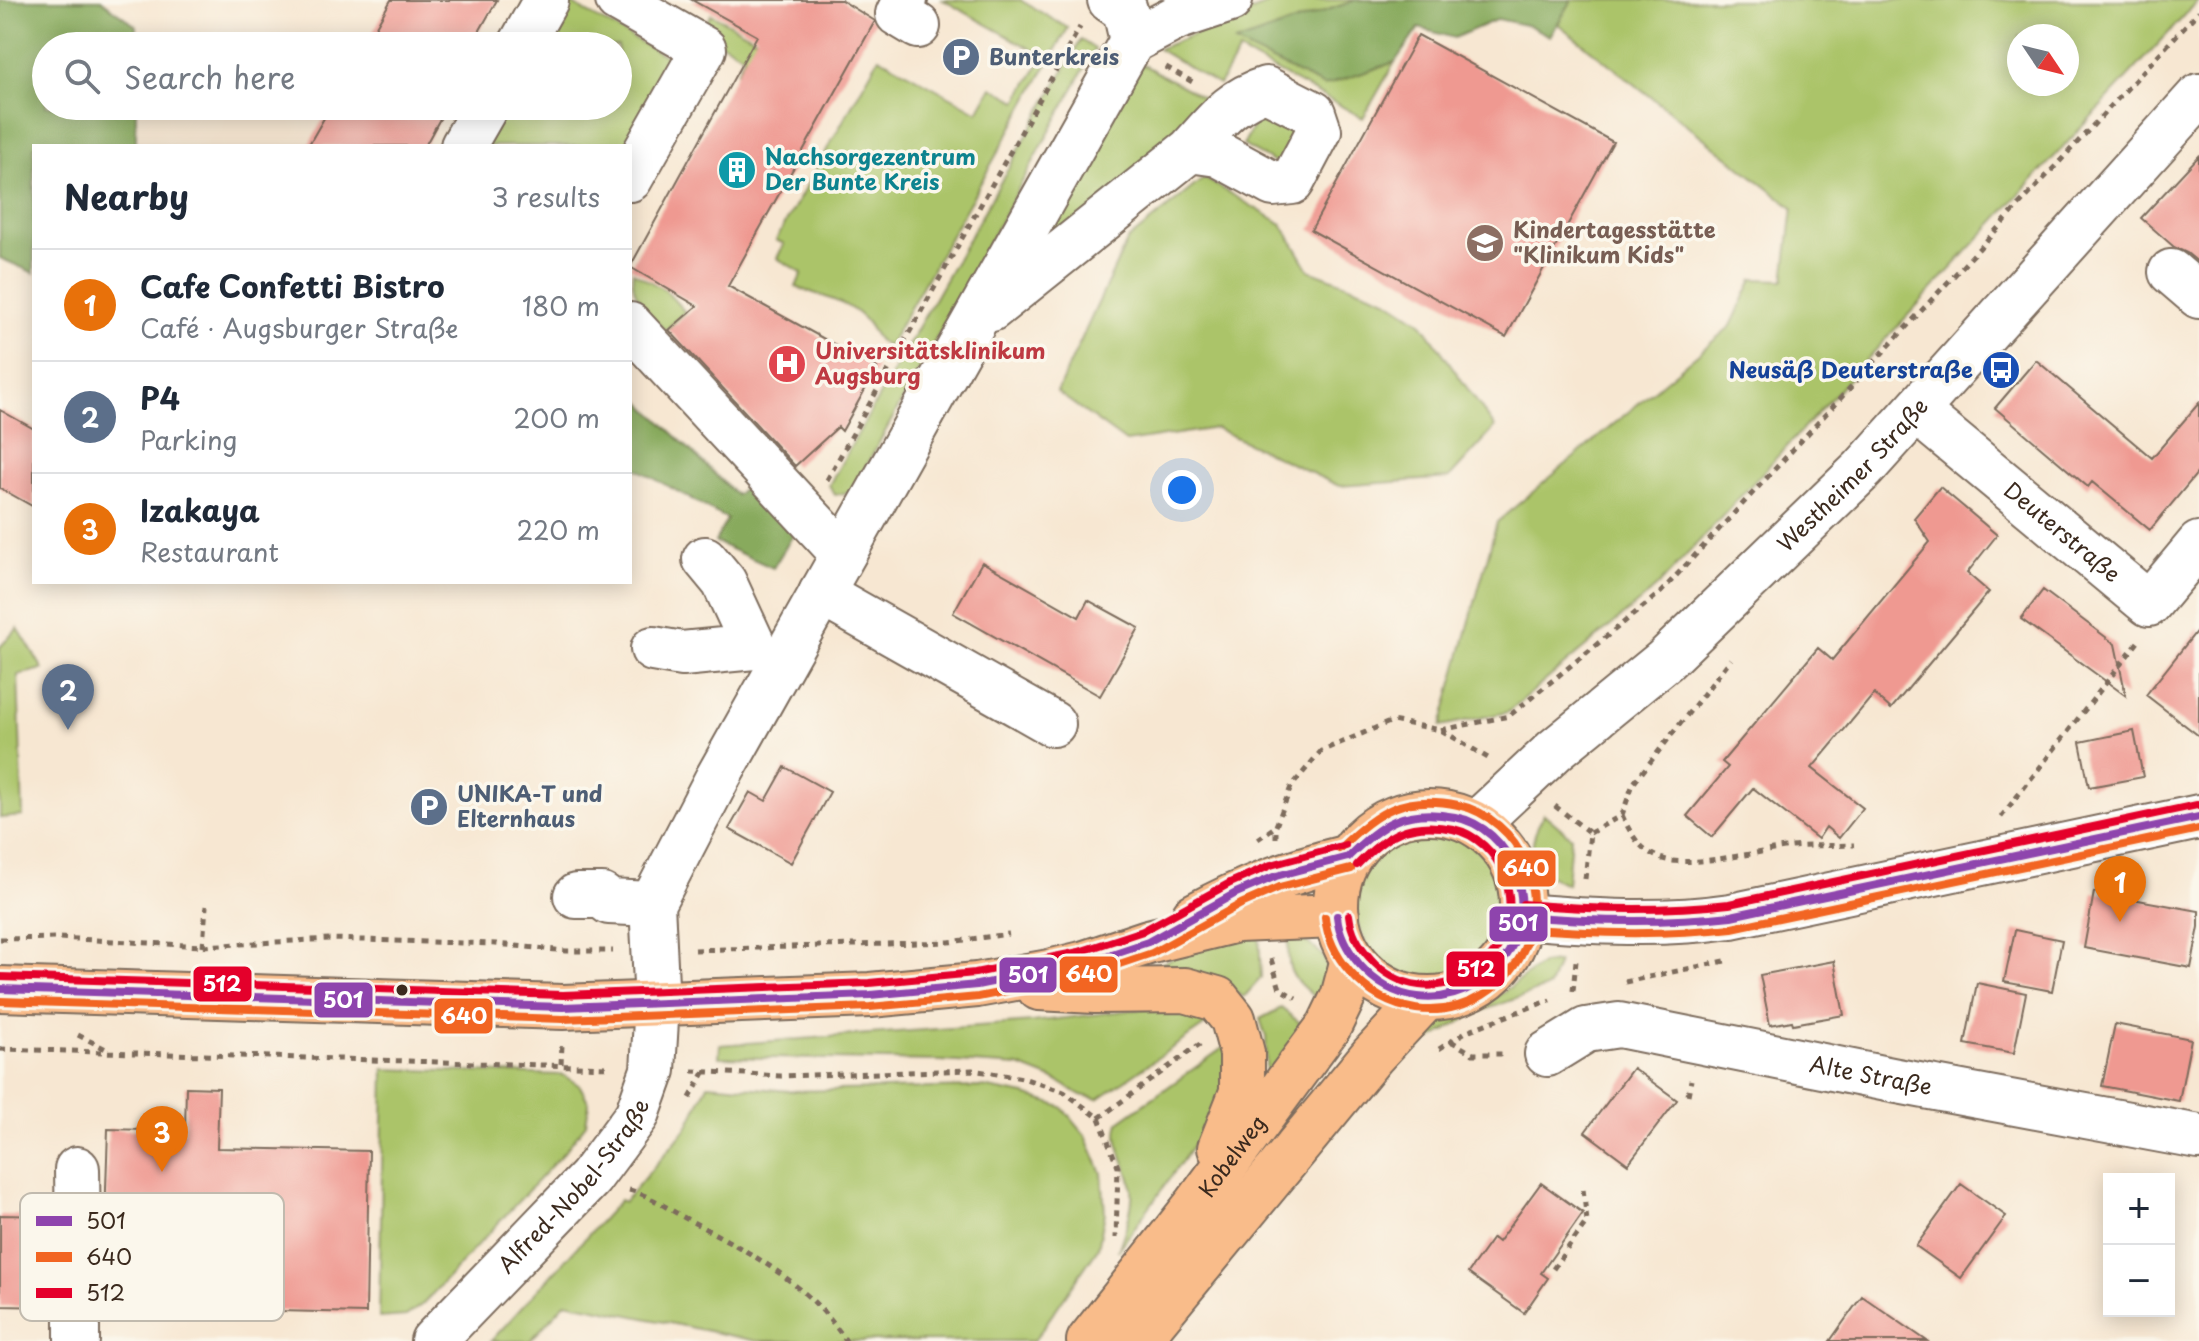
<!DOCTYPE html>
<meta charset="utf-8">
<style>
body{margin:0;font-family:"Playpen Sans",sans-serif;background:#f6f6f7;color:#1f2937}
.controls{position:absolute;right:24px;bottom:24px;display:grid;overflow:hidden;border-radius:0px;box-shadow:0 4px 20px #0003}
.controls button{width:72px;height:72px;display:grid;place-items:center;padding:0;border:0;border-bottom:2px solid #e0e1e3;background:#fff;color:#1f2937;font:40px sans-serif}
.compass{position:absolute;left:2007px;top:24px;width:72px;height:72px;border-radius:50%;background:#fff;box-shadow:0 4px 20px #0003;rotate:125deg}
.you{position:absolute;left:1182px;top:490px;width:28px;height:28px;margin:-20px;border:6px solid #fff;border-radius:50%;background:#1a73e8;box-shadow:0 0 0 12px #1a73e833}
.badge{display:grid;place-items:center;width:52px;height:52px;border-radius:50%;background:#c8321e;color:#fff;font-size:26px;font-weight:700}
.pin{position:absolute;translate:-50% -66px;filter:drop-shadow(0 2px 4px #0008)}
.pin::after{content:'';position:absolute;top:42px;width:28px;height:24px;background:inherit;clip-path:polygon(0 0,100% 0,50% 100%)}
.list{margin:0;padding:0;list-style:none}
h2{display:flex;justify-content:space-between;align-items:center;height:104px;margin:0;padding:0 32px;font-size:34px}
h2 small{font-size:26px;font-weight:400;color:#747a83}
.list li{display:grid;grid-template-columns:52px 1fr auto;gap:24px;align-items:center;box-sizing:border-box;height:112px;padding:0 32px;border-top:2px solid #e0e1e3}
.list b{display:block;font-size:30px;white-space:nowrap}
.list p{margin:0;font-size:26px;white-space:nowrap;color:#747a83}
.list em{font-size:26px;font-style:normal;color:#747a83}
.icon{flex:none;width:44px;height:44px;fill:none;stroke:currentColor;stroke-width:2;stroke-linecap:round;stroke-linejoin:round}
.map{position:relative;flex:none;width:2199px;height:1341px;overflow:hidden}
.search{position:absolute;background:#fff;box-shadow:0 4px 20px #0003;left:32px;top:32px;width:600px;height:88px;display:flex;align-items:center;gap:20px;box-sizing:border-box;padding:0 28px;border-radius:44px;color:#747a83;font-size:30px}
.panel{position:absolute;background:#fff;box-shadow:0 4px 20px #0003;left:32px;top:144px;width:600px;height:440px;border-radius:0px}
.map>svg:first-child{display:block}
.green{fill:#abc469;stroke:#737744;stroke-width:2;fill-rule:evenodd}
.forest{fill:#88aa5d;stroke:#626a3e;stroke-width:2}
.building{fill:#ef9991}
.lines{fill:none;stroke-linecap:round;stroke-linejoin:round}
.minor-tunnel{stroke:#d1c1ae;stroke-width:44;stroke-dasharray:44 22;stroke-linecap:butt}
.minor-casing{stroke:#7d6c5d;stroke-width:48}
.major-casing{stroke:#7d6c5d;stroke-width:48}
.path{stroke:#7d6c5d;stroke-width:5;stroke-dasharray:6 6;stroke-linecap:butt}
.minor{stroke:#fff;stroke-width:44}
.major{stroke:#f9bc8a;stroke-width:44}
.bus-1-casing{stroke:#fbf7ec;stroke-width:14}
.bus-2-casing{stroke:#fbf7ec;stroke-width:14}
.bus-3-casing{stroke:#fbf7ec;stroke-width:14}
.bus-1{stroke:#8e44ad;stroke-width:8}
.bus-2{stroke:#f26522;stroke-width:8}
.bus-3{stroke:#e4002b;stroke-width:8}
.bus-dot{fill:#3b2a1e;stroke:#fbf7ec;stroke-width:3}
.labels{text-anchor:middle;stroke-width:7;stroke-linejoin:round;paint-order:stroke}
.service-label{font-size:22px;font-weight:bold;fill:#4e5e75;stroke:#fbf7ec;text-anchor:start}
.culture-label{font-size:22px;font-weight:bold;fill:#0d838f;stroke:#fbf7ec;text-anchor:start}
.education-label{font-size:22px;font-weight:bold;fill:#785e54;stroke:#fbf7ec;text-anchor:start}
.health-label{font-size:22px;font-weight:bold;fill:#be3a42;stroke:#fbf7ec;text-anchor:start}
.transit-label{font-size:22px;font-weight:bold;fill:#164399;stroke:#fbf7ec;text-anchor:end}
.street-label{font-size:22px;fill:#3b2a1e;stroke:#fbf7ec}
.key{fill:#fbf7ec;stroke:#c1baae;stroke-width:2}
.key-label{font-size:22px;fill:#3b2a1e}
.line-badge{stroke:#fbf7ec;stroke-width:3}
.badge-label{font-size:22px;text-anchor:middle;font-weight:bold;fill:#fff}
</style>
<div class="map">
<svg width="2199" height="1341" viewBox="0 0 2199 1341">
<rect width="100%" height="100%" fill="#fbf7ec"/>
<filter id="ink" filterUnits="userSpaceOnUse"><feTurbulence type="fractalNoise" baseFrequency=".0125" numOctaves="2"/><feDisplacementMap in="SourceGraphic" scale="16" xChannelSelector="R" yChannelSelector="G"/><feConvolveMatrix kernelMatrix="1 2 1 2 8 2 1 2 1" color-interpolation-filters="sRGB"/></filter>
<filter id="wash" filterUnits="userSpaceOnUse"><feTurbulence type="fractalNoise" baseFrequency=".006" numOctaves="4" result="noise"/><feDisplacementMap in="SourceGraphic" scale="32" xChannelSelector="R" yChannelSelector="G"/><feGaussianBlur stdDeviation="1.8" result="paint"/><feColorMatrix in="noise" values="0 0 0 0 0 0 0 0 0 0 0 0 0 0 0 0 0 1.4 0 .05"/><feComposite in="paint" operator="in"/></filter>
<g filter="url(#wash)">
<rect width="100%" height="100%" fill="#f7e7d2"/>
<!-- green -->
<path class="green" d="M943,0H1020L1068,28L888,347C873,339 875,331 864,319C847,301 818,295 796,287L802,273L777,258L784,244L776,240L879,57L978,112L992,87L1017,101L1044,56Z
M1279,0H1356L1236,43L1324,86L1395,62L1363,118L1239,51L1219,85L1158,49Z
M1572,0H2199L1656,588L1508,712L1441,726L1497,522L1731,326L1753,279L1784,280L1793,208L1558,24ZM2019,36H2067V84H2019Z
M566,1L674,61L626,146H485L507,106H618V46H541Z
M711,14L787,55L768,89L737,72L744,56L706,34L705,24Z
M1081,40L1095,49L852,492L835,495L829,485Z
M1140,63L1215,104L1026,266Z
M1262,109L1299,129L1279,165L1243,145Z
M1204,178L1282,224L1309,270L1384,298L1421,322L1495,428L1449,478L1339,486L1216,428L1126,442L1057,392L1127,241Z
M633,272L665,290L685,312L665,331C651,315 629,296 633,272Z
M18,628L43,669L18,675L23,816L0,818V647Z
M1544,814L1571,837L1567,884C1529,869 1524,849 1544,814Z
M1356 905a73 73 0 1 1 146 0a73 73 0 1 1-146 0Z
M1259,933L1261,978L1244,997L1227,987L1143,975C1176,950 1219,943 1259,933Z
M1289,934C1328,951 1334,962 1322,1004C1291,976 1286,977 1289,934Z
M1558,962L1549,987L1478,1012L1407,1053L1394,1048L1433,1021L1489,1002L1542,964Z
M1183,1007L1211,1021L1098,1099L1081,1095L1057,1081L1019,1066L941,1061L719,1057L720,1045L1033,1022L1131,1010Z
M1281,1008L1308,1029L1272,1078L1266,1073V1037L1260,1019Z
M1227,1045L1226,1091L1207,1126L1118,1251C1124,1232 1134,1209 1132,1189C1130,1166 1111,1144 1119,1122Z
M384,1069L563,1075L580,1086L589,1103L586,1124L564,1152L424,1303L406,1316L379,1318Z
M708,1084L790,1091L983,1087L1025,1095L1062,1107L1086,1136L1102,1173L1105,1213L1098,1248L1034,1341H757L566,1302L530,1341H491L620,1200L624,1202L687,1128Z"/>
<!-- forest -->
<path class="forest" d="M0,0H101L136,26V46H46V106H136V146H34V273L0,258Z
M1356,0H1572L1550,36L1530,26L1498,19L1454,38L1419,28L1395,62L1324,86L1235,43Z
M630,391L736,495L753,479L801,522L773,568L715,542L727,519L630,465Z"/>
<g id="blocks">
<!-- building -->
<path class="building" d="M391,0H497L471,46H365Z
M692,0H841L875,21L728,286L877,368L842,431L838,427L795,466L669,330L697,306L630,267L757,36Z
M1418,35L1613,142L1506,337L1311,230Z
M331,106H447L425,146H308Z
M2199,156V263L2187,253L2174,247L2141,218Z
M2036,360L2152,458L2199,403V471L2150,530L2092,482L2088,487L1995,408Z
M0,410L34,429V507L0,488Z
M1940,487L1997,535L1967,573L1989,592L1891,709L1874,694L1812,768L1863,808L1839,838L1826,827L1818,839L1753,788L1712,837L1687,816L1728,767L1722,762L1818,648L1832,660L1930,542L1914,518Z
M982,562L1079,617L1088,600L1139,628L1100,696L953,613Z
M2043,590L2115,644L2126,696L2021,619Z
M2199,628V736L2146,695Z
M2134,731L2143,777L2089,787L2080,742Z
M785,767L830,792L791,863L729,829L750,792L766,801Z
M2094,892L2199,911V927L2191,968L2084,948Z
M2015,930L2062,940L2052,991L2004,982Z
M1834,961L1844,1015L1793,1024L1792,1021L1770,1025L1760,975Z
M1977,983L2026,993L2014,1053L1965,1044Z
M2115,1024L2191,1039L2179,1101L2102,1086Z
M1633,1068L1677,1100L1628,1164L1585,1132Z
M186,1087L219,1088L217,1148L369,1151L366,1313L102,1307L99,1278L90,1269L78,1265L65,1268L56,1277L52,1290V1307L0,1306V1215L53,1216V1236L57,1249L67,1258L78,1261L91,1257L100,1247L103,1217L105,1218L108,1129L185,1131Z
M1541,1183L1583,1213L1541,1273L1548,1278L1524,1313L1468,1273L1493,1238L1498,1242Z
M1961,1184L2006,1216L1961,1278L1916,1246Z
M1862,1296L1927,1341H1830Z"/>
</g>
</g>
<g filter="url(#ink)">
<use href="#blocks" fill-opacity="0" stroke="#7d6c5d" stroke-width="2"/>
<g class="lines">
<!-- minor-tunnel -->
<path class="minor-tunnel" d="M77,1290L78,1236"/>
<!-- minor casing -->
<g class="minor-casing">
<g id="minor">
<path d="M618,0L704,49L630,179"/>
<path d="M905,0L898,14L918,26"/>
<path d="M1110,0L1125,10L1132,41"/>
<path d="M520,46L546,0"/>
<path d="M463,146L486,106"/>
<path d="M2171,272L2199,296"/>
<path d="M991,309L1190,150L1218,154L1273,184L1292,182L1319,131L1313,113L1266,89C1230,100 1215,123 1190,150"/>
<path d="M630,325L843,554"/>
<path id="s1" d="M1915,412L1933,425L2149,604L2199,544"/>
<path d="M821,593L1053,724"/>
<path d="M653,649L682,654L754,647L724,582L705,559"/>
<path id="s2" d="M1476,824L1555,750L1664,661L1863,469L2199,96"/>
<path d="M576,896H602L609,902L652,904"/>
<path d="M1522,916C1593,922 1661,926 1731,916L2199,817"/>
<path id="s3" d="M1547,1054L1586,1030L1619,1025L1892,1080L2199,1137"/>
<path d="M77,1169L78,1236"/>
<path d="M77,1341V1290"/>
<path id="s4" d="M433,1341L590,1178L637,1115L653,1070L657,1004L652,904L717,779L1132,41L1176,18L1230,0"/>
</g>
</g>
<!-- major casing -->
<g class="major-casing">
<g id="major">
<circle cx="1429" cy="905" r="93"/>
<path d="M1194,916C1246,887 1291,871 1348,857"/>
<path d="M1039,988L1095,991L1185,990L1217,999L1233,1019L1242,1053V1092L1220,1148"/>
<path d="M0,989L563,1007L870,995L977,985L1049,972L1082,964L1148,942L1237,920L1337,916"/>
<path id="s5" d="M1089,1341L1197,1204L1329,1026L1343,997L1353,959"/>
<path d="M1137,1341L1372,1056L1425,999"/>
</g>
</g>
<!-- path -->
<path class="path" d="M1166,67L1196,84
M827,480L1080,27
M1441,730L1509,716L1661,592L2199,11
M1555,806L1590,833
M1622,815C1631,835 1641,852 1663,859C1691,868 1760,851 1792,847C1813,845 1834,846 1854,845
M2001,817L2138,642
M1590,833L1622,815L1633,784L1731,659
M1276,838V826L1291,787L1321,751L1392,721L1441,730L1488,758
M1258,839L1276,826
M1585,879L1590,833
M0,939L58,938L203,946L330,939L496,944L566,951H613
M203,946L206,906
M695,950L949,942L1009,934
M1271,959L1280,989L1296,998
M1625,982L1725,961
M1573,991L1576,961
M78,1035L108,1050
M1451,1041L1473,1054H1507
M0,1049L610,1067
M1439,1049L1467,1031L1550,1000
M561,1064L562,1045
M692,1071L781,1076L972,1070L1023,1078L1064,1092L1099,1118
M1688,1095L1691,1080
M690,1098L705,1071
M1099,1118L1118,1167L1116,1238
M1099,1118L1200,1044
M629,1190C649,1195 667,1208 685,1218C746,1250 807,1281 846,1341
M1553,1269L1587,1221L1583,1189"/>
<!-- minor -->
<use href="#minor" class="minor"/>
<!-- major -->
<use href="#major" class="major"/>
<!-- bus-1 casing -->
<g class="bus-1-casing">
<path id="bus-1" d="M1337,916C1339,935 1347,950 1360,965C1428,1043 1551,969 1515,871C1506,844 1482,822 1455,817C1405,807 1382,823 1348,857
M1522,916C1592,922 1661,924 1731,916L2199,817
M0,989L563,1007L870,995L977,985L1082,964L1148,942L1236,893L1276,876L1348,857"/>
</g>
<!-- bus-2 casing -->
<g class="bus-2-casing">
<path id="bus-2" d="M1325,917C1327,938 1336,956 1350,972C1428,1061 1568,981 1525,862C1515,835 1487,811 1458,805C1404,794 1377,811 1339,849
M1521,928C1592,934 1662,936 1732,928L2199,829
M0,1001L563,1019L870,1007L978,997L1084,976L1152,953L1241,904L1280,887L1351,869"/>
</g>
<!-- bus-3 casing -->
<g class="bus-3-casing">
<path id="bus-3" d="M1523,904C1592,910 1660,912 1729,904L2197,805
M1349,915C1351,932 1358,945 1370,958C1427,1024 1535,962 1504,875C1496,853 1476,834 1453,829C1408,820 1386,835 1357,865
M0,977L563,995L869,983L975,973L1079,952L1143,931L1230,883L1271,865L1345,845"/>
</g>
<!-- bus-1 -->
<use href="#bus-1" class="bus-1"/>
<!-- bus-2 -->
<use href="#bus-2" class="bus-2"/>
<!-- bus-3 -->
<use href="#bus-3" class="bus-3"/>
</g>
</g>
<!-- icons -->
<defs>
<g id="parking-disc" transform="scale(2)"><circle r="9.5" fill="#5c6f8a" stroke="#fbf7ec"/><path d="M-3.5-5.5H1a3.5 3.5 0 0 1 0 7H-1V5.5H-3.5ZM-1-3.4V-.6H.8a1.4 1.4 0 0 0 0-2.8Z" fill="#fff"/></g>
<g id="building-disc" transform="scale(2)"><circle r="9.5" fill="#0f9aa8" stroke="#fbf7ec"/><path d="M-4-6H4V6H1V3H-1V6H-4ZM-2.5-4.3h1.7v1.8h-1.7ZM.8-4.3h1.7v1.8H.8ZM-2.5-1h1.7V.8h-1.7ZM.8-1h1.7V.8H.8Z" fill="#fff"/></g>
<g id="school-disc" transform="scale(2)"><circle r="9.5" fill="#8d6e63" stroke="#fbf7ec"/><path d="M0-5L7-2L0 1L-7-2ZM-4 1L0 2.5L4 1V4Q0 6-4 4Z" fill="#fff"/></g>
<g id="hospital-disc" transform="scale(2)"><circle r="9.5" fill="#e0444e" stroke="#fbf7ec"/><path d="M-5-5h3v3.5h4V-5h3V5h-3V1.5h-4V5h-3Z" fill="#fff"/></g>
<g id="bus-disc" transform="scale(2)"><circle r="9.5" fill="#1a4fb4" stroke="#fbf7ec"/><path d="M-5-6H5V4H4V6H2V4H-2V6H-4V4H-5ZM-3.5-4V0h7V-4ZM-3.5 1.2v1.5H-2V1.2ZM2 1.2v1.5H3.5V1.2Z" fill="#fff"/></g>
</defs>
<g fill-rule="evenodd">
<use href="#parking-disc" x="961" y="57"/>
<use href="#building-disc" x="737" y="170"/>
<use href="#school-disc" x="1485" y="243"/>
<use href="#hospital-disc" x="787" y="364"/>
<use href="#bus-disc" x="2001" y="370"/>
<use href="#parking-disc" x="429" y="807"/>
</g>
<!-- markers -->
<circle class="bus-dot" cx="402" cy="990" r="7"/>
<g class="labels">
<!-- service labels -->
<g class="service-label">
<text x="989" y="65">Bunterkreis</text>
<text x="457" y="802">UNIKA-T und<tspan x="457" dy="25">Elternhaus</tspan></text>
</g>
<!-- culture labels -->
<g class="culture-label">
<text x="765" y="165">Nachsorgezentrum<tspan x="765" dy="25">Der Bunte Kreis</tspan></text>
</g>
<!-- education labels -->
<g class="education-label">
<text x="1513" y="238">Kindertagesstätte<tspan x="1513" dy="25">"Klinikum Kids"</tspan></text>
</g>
<!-- health labels -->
<g class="health-label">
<text x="815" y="359">Universitätsklinikum<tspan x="815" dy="25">Augsburg</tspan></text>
</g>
<!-- transit labels -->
<g class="transit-label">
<text x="1973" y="378">Neusäß Deuterstraße</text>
</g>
<!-- street labels -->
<g class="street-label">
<text dy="8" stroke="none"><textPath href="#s2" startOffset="514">Westheimer Straße</textPath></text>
<text dy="8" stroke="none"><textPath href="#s1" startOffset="190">Deuterstraße</textPath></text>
<text dy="8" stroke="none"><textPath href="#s3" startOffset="336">Alte Straße</textPath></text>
<text dy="8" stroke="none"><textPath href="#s5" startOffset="234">Kobelweg</textPath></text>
<text dy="8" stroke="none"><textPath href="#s4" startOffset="210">Alfred-Nobel-Straße</textPath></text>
</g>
</g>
<!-- legend -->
<rect x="20" y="1193" width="264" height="128" rx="12" class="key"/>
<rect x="36" y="1216" width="36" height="10" fill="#8e44ad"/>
<rect x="36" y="1252" width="36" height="10" fill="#f26522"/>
<rect x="36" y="1288" width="36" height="10" fill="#e4002b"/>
<g class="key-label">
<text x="86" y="1229">501</text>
<text x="86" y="1265">640</text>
<text x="86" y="1301">512</text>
</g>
<g class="line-badge">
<rect x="1496" y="849" width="61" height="39" rx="8" fill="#f26522"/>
<rect x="1488" y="905" width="61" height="38" rx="8" fill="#8e44ad"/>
<rect x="1445" y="950" width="61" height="38" rx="8" fill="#e4002b"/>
<rect x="1058" y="955" width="61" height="39" rx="8" fill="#f26522"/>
<rect x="998" y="956" width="60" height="38" rx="8" fill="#8e44ad"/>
<rect x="192" y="965" width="61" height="38" rx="8" fill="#e4002b"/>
<rect x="313" y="981" width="61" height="38" rx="8" fill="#8e44ad"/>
<rect x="433" y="997" width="61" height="38" rx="8" fill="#f26522"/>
</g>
<g class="badge-label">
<text x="1526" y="876">640</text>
<text x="1518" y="931">501</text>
<text x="1476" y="977">512</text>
<text x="1089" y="982">640</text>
<text x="1028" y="983">501</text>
<text x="222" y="992">512</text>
<text x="343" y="1008">501</text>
<text x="464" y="1024">640</text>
</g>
</svg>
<div class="controls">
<button>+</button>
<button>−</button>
</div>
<svg class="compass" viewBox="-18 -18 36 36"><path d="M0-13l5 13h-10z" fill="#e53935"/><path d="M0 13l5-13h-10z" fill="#747a83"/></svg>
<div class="you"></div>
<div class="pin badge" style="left:2120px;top:922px;background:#e8710a">1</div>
<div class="pin badge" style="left:68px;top:730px;background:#5c6f8a">2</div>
<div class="pin badge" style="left:162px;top:1172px;background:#e8710a">3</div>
<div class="search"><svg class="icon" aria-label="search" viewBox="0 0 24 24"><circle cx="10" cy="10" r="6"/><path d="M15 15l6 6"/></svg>Search here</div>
<section class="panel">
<h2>Nearby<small>3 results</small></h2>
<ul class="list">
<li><span class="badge" style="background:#e8710a">1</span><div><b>Cafe Confetti Bistro</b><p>Café · Augsburger Straße</p></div><em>180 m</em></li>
<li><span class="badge" style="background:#5c6f8a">2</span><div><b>P4</b><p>Parking</p></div><em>200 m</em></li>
<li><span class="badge" style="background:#e8710a">3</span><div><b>Izakaya</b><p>Restaurant</p></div><em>220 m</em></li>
</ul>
</section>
</div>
